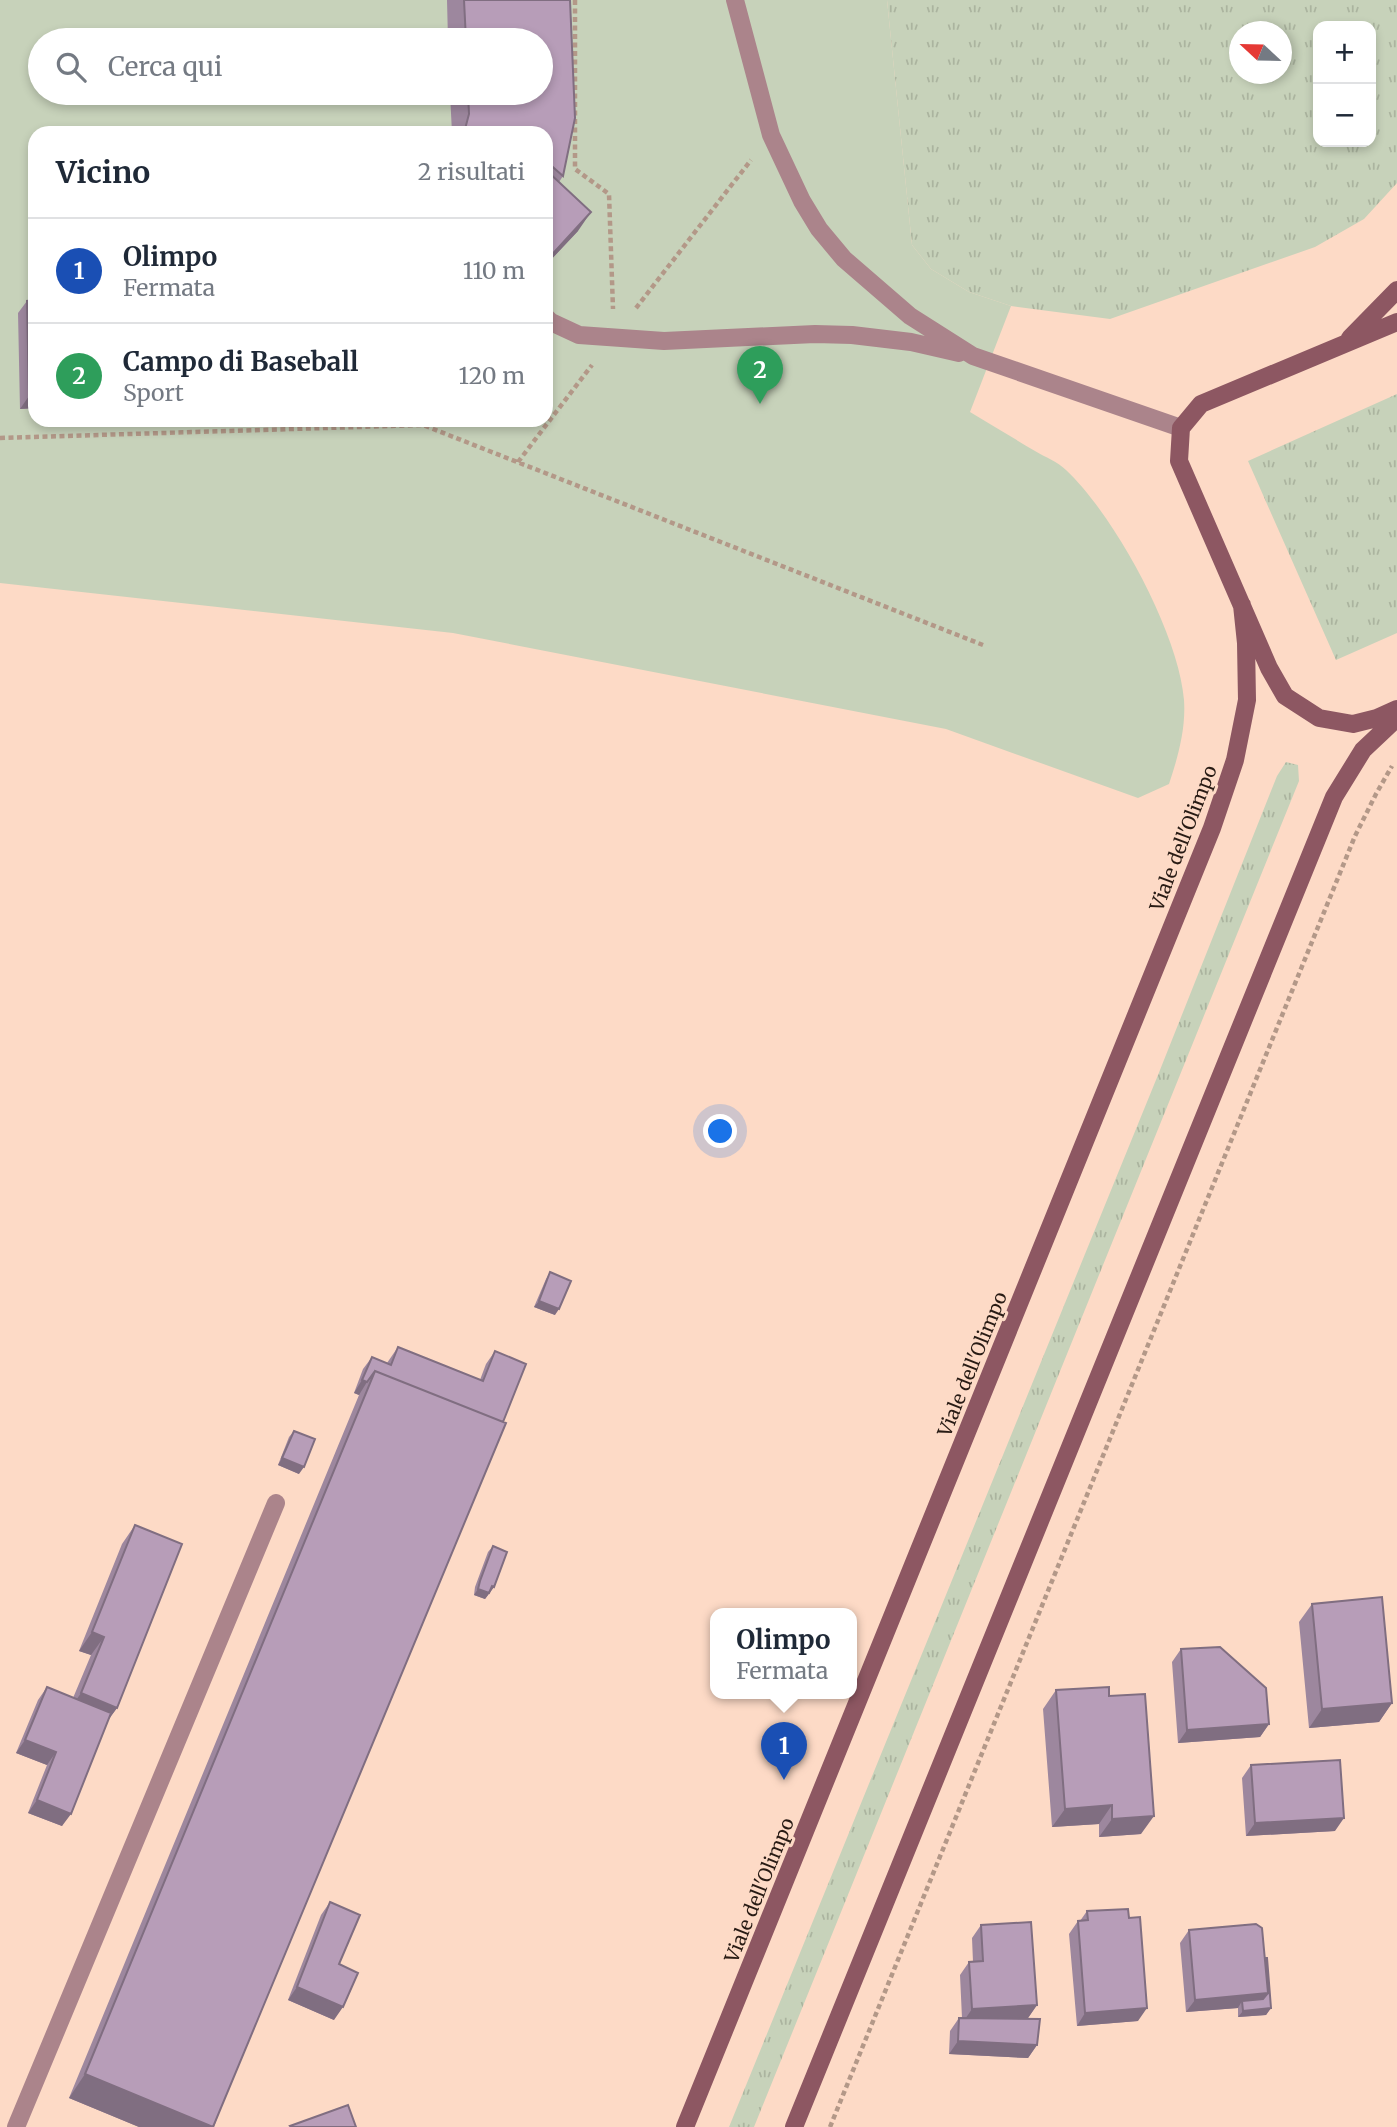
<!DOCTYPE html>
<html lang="it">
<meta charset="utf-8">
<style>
body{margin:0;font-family:Merriweather,serif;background:#f6f6f7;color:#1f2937}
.controls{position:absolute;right:21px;top:21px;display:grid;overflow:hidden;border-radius:14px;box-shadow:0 4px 10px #0003}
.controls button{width:63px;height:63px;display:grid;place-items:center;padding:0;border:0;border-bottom:2px solid #e0e1e3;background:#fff;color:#1f2937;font:35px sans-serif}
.compass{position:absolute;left:1229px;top:21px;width:63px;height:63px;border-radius:50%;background:#fff;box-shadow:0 4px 10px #0003;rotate:292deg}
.you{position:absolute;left:721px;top:1132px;width:24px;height:24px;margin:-18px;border:5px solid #fff;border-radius:50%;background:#1a73e8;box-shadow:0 0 0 10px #1a73e833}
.badge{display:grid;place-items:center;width:46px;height:46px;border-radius:50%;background:#467b0d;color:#fff;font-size:23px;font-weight:700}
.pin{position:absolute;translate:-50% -58px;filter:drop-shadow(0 2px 4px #0008)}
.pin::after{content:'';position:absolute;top:37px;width:24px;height:21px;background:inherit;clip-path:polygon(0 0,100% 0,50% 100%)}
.popup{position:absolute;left:710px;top:1608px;width:147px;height:91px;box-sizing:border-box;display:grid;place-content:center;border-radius:14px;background:#fff;filter:drop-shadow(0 2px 5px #0005);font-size:23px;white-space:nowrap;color:#747a83}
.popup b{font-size:26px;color:#1f2937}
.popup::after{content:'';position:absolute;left:50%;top:100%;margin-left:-14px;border:14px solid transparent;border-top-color:#fff}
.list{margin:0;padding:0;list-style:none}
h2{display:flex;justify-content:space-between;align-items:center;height:91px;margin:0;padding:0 28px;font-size:30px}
h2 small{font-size:23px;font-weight:400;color:#747a83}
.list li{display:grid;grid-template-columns:46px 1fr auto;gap:21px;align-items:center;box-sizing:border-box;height:105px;padding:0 28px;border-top:2px solid #e0e1e3}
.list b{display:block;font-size:26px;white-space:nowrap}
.list p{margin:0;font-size:23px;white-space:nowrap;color:#747a83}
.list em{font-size:23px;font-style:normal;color:#747a83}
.icon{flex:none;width:38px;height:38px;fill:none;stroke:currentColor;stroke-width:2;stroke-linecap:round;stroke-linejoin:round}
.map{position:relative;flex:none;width:1397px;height:2127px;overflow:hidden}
.search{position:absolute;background:#fff;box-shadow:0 4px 10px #0003;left:28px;top:28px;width:525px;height:77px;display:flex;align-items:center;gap:18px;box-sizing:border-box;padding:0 24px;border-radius:38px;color:#747a83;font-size:26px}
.panel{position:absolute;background:#fff;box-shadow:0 4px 10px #0003;left:28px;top:126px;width:525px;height:301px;border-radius:21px}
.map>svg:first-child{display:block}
.grass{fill:url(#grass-tufts);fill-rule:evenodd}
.park{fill:#c7d2ba;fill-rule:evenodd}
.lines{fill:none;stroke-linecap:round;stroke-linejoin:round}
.path{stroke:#b39888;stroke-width:4.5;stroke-dasharray:5 3.5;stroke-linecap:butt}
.lane{stroke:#ab848b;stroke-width:18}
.secondary{stroke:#8d5762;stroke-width:18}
.wall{fill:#9d879e}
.shaded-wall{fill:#806e81}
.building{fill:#b79db8;stroke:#806e81;stroke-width:2}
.labels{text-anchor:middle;stroke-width:6;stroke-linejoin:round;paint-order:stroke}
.street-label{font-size:19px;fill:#281b14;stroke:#fddac6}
</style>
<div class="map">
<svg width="1397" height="2127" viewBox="0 0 1397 2127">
<defs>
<pattern id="grass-tufts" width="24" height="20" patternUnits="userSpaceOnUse" patternTransform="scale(1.75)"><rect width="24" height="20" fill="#c7d2ba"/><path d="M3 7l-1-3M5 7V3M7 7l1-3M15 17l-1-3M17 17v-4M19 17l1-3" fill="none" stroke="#abb49f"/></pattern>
</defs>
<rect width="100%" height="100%" fill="#fddac6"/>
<!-- grass -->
<path class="grass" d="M887,0H1397V183L1364,219L1315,247L1110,319L1011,306L969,292L931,269L912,245ZM1318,26H1371V142H1318ZM1240,32H1282V74H1240Z
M1397,394V633L1336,660L1248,461Z
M1286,762L1298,765L1299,781L754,2127H729L1158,1075L1277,776Z"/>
<!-- park -->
<path class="park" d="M0,0H887L912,245L931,269L969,292L1011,306L970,412C992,425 1013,438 1035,451C1045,457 1058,462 1066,470C1115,516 1179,634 1184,700C1186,729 1178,757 1169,784L1138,798L946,729L453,633L0,583ZM40,40H541V93H40ZM35,133H546V420H35Z"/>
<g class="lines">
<!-- path -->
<path class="path" d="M575,0V169L609,194L613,309
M636,308L751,160
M0,438L423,425L983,645
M518,462L592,365
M830,2127L1355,836L1376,794L1392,766"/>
<!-- lane -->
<path class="lane" d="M735,0L771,135L802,201L819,229L844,259L910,316L973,356L1181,428
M546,317L551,322L579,335L664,341L815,334L852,335L911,342L959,353
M16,2127L276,1503"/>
<!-- secondary -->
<path class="secondary" d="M1397,322L1201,404L1181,428L1179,461L1269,668L1285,696L1319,718L1353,724L1377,718L1397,709
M1350,338L1397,290
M685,2127L1212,828L1235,760L1247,700L1246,643L1242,605
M794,2127L1334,797L1363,750L1397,718"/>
</g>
<!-- wall -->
<path class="wall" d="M447,0H570L563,176L559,182L578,231L546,265V133H452L450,93H541V40H448Z
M35,300V408L20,409L18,313L27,301Z
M550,1272L555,1315L534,1307L546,1279Z
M398,1347L480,1380L486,1364L495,1351L214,2127H139L69,2098L359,1395L354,1393L363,1369L372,1357L387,1363Z
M294,1431L299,1474L278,1465L289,1437Z
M135,1525L117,1708L107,1721L62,1826L28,1813L47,1765L16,1753L38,1700L47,1687L73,1698L91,1655L79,1651L122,1544Z
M493,1546L494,1587L485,1599L474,1595L475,1587L488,1552Z
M1312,1604L1392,1703L1379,1722L1309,1728L1299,1622Z
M1181,1649L1269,1724L1260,1737L1178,1743L1172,1662Z
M1056,1690L1109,1696L1141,1834L1099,1837V1824L1052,1827L1043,1709Z
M1251,1765L1335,1831L1246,1836L1242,1778Z
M330,1902L339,1964L334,2020L288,2000L321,1915Z
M1087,1911L1138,2021L1077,2026L1069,1934L1078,1921H1080Z
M981,1925L1037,2005L1028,2018L1014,2019L1037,2045L1028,2058L949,2054L950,2031L959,2018H962L960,1975L969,1962H973L972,1938Z
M1189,1930L1265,1958L1271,2008L1266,2015L1238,2017V2008L1186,2012L1180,1943Z"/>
<!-- shaded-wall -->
<path class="shaded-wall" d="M591,212L578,231L546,265V261Z
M29,396H35V408L20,409Z
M539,1301L559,1309L555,1315L534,1307Z
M362,1380L367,1382L359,1395L354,1393Z
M282,1458L304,1467L299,1474L278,1465Z
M492,1586L494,1587L485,1599L474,1595L478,1589Z
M92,1632L104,1637L91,1655L79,1651Z
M81,1693L117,1708L104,1726L68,1712Z
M1392,1703L1379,1722L1309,1728L1322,1709Z
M1269,1724L1260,1737L1178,1743L1187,1730Z
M25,1740L56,1752L47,1765L16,1753Z
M37,1800L71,1814L62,1826L28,1813Z
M1112,1805L1099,1824L1052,1827L1065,1809Z
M1154,1816L1141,1834L1099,1837L1112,1819Z
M1344,1818L1335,1831L1246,1836L1255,1823Z
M297,1987L343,2007L334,2020L288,2000Z
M1268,1993L1259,2006L1242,2001L1238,2008L1186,2012L1195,2000Z
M1037,2005L1028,2018L963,2022L972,2009Z
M1147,2008L1138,2021L1077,2026L1085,2013Z
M1271,2008L1266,2015L1238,2017L1243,2011Z
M958,2041L1037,2045L1028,2058L949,2054Z
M85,2074L213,2127H139L69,2098Z"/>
<!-- building -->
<path class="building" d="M464,0H570L575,118L563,176L546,161V133H464L469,114L468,93H541V40H466Z
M546,170L591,212L546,261Z
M35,300V396H29L27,301Z
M550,1272L571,1281L559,1309L539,1301Z
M398,1347L483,1381L495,1351L526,1364L503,1422L375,1371L367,1382L362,1380L372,1357L391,1365Z
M375,1371L506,1423L213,2127L85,2074Z
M294,1431L315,1439L304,1467L282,1458Z
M135,1525L182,1544L117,1708L81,1693L104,1637L92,1632Z
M493,1546L507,1552L494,1587L492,1586L489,1593L478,1589L480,1581Z
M1382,1597L1392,1703L1322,1709L1312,1604Z
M1220,1647L1266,1688L1269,1724L1187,1730L1181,1649Z
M47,1687L111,1713L71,1814L37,1800L56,1752L25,1740Z
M1109,1687V1696L1145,1694L1154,1816L1112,1819V1805L1065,1809L1056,1690Z
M1340,1760L1344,1818L1255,1823L1251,1765Z
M330,1902L360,1915L339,1964L358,1973L343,2007L297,1987Z
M1128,1909L1129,1918L1140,1917L1147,2008L1085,2013L1078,1921L1088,1920L1087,1911Z
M1031,1922L1037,2005L972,2009L969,1962L983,1961L981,1925Z
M1256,1924L1262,1928L1268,1993L1195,2000L1189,1930Z
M1265,1958H1267L1271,2008L1243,2011L1242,2001L1263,1999L1268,1993Z
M959,2018L1040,2019L1037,2045L958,2041Z
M348,2105L356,2127H291L290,2126Z"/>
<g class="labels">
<!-- street labels -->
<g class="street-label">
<text transform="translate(1183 838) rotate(-69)" y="7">Viale dell'Olimpo</text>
<text transform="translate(972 1364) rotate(-68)" y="7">Viale dell'Olimpo</text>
<text transform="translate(759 1890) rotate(-68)" y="7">Viale dell'Olimpo</text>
</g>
</g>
</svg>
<div class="controls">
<button>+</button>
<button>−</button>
</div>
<svg class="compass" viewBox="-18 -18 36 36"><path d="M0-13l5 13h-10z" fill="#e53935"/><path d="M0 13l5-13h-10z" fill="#747a83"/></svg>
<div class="you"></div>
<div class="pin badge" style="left:784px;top:1780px;background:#1a4fb4">1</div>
<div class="popup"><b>Olimpo</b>Fermata</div>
<div class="pin badge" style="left:760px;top:404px;background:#2e9e5b">2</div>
<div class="search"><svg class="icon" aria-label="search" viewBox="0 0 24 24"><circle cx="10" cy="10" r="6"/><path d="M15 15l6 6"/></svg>Cerca qui</div>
<section class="panel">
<h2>Vicino<small>2 risultati</small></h2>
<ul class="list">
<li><span class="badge" style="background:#1a4fb4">1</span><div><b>Olimpo</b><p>Fermata</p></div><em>110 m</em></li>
<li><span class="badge" style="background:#2e9e5b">2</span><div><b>Campo di Baseball</b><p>Sport</p></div><em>120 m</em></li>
</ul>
</section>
</div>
